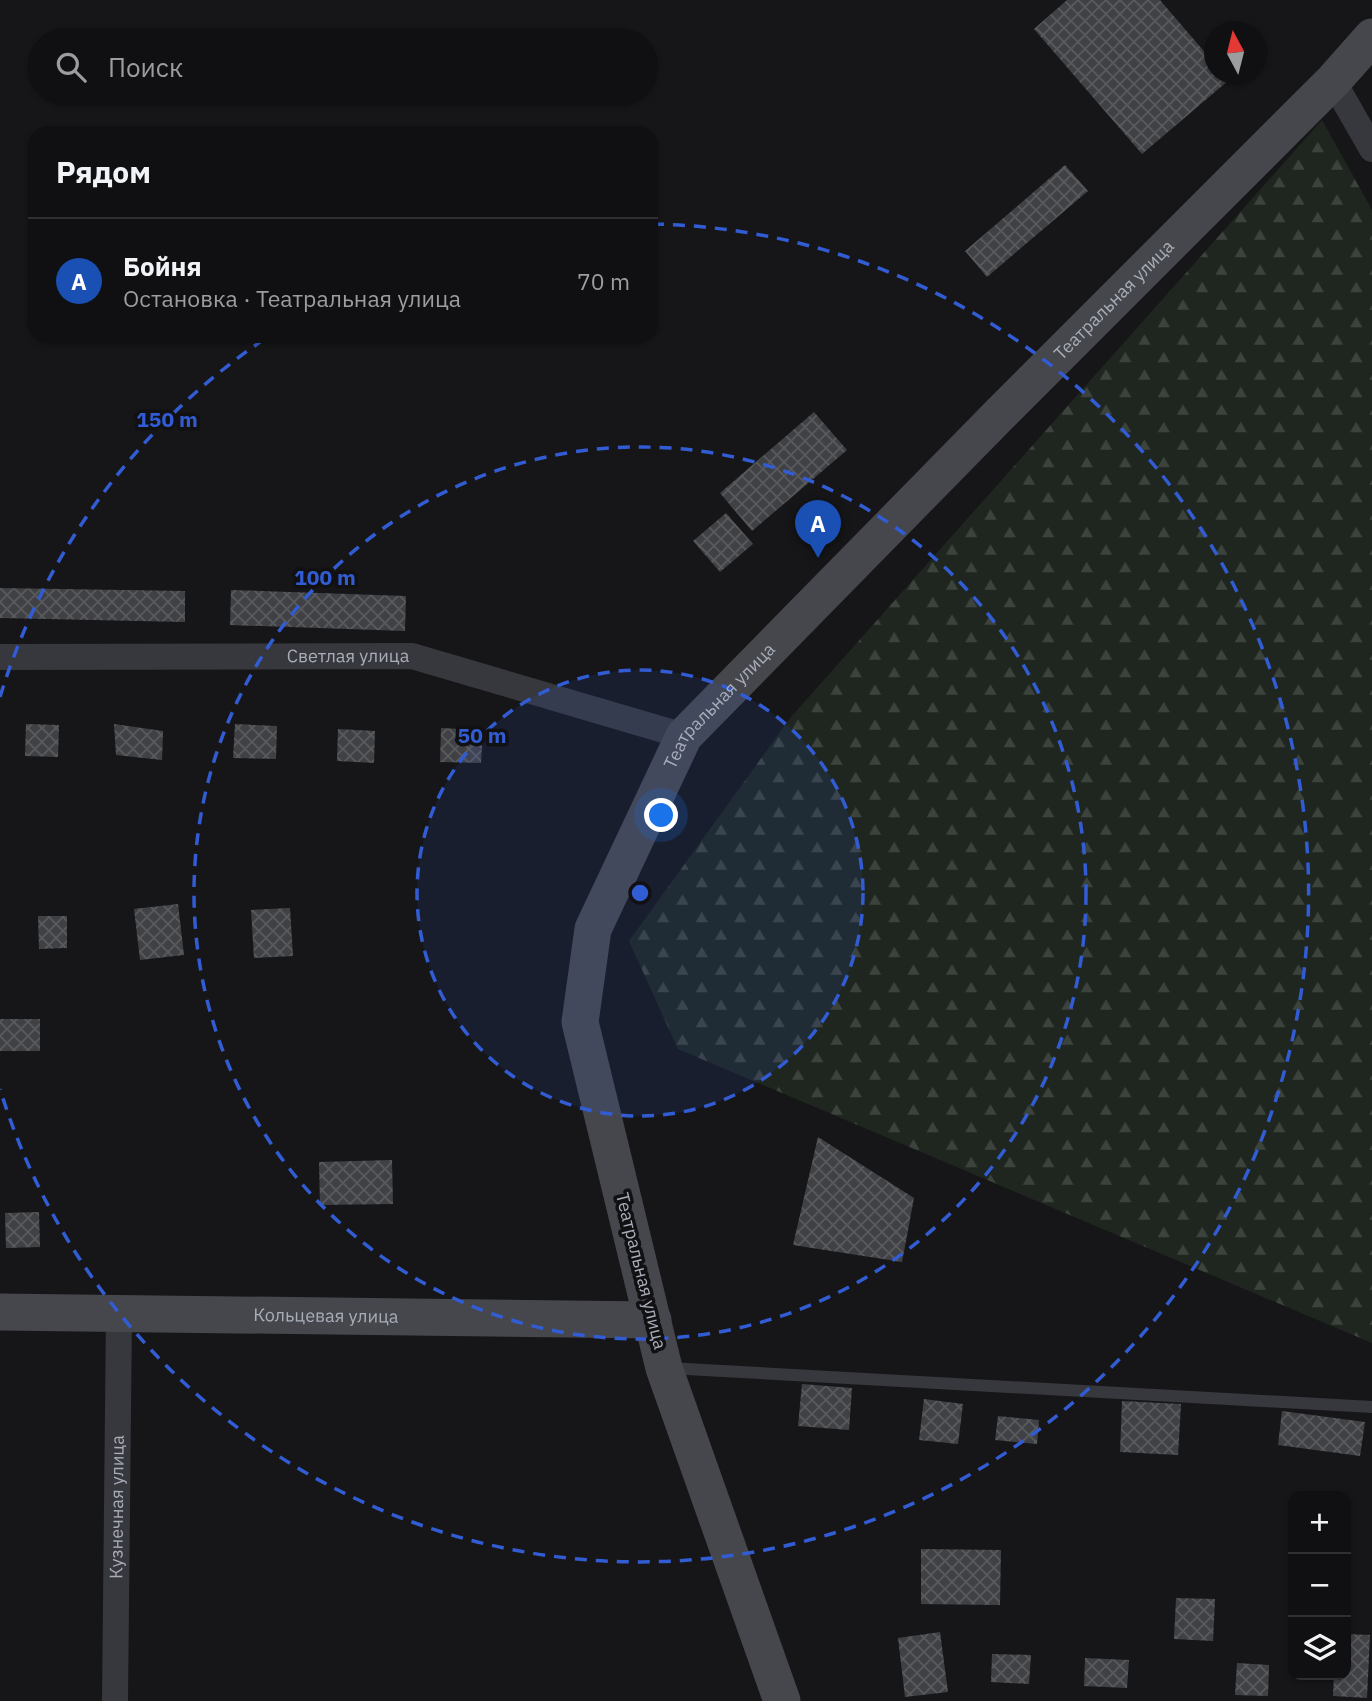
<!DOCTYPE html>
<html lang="ru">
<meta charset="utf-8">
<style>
body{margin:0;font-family:"IBM Plex Sans",sans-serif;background:#19191b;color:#f1f3f6}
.controls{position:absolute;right:21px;bottom:21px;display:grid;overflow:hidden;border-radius:14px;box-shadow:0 2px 5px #0004}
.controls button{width:63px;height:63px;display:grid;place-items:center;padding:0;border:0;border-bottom:2px solid #303032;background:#101012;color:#f1f3f6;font:35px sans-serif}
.compass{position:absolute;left:1204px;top:21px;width:63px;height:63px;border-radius:50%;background:#101012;box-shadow:0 2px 5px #0004;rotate:353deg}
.you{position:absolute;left:662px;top:816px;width:24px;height:24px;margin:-18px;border:5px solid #fff;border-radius:50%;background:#1a73e8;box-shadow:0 0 0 10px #1a73e833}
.badge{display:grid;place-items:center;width:46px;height:46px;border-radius:50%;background:#f2b134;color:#fff;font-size:23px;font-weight:700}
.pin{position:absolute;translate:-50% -58px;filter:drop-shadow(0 2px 4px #0008)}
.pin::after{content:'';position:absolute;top:37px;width:24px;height:21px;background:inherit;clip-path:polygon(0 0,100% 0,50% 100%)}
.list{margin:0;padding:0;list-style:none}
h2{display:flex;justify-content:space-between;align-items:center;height:91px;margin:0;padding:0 28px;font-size:30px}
h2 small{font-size:23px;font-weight:400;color:#9c9d9f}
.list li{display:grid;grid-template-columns:46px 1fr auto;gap:21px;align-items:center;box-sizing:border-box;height:126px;padding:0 28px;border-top:2px solid #303032}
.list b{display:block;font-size:26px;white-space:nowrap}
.list p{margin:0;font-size:23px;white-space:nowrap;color:#9c9d9f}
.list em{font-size:23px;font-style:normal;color:#9c9d9f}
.icon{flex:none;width:38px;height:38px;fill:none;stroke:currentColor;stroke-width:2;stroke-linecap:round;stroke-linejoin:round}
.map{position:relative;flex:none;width:1372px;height:1701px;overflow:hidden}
.search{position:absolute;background:#101012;box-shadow:0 2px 5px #0004;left:28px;top:28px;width:630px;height:77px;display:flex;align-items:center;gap:18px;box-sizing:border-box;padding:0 24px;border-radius:38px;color:#9c9d9f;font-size:26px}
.panel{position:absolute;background:#101012;box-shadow:0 2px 5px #0004;left:28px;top:126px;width:630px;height:217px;border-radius:21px}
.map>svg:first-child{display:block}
.forest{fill:url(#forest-firs)}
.building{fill:url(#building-cross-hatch)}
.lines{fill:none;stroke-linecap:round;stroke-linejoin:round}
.lane{stroke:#37383d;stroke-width:12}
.street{stroke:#37383d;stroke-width:26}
.secondary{stroke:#45474d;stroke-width:37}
.ring{fill:none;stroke:#325cd3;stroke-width:3.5;stroke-dasharray:12 9}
.labels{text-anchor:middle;stroke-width:7;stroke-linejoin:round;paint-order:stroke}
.street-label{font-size:18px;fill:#a8adb8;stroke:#111113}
.centre{fill:#325cd3;stroke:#111113;stroke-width:3.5}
.ring-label{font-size:21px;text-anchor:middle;font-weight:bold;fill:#325cd3;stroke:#111113;stroke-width:7;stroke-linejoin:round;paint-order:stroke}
</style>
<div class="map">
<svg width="1372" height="1701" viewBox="0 0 1372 1701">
<defs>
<pattern id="forest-firs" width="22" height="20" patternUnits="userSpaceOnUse" patternTransform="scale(1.75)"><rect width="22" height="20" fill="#1e261f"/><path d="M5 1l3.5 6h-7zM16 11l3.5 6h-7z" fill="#3c433d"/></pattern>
<pattern id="building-cross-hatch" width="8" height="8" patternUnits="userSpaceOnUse" patternTransform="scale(1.75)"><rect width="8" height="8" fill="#404145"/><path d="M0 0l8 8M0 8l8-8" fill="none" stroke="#595a5e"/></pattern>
</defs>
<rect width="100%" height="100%" fill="#161618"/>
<!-- forest -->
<path class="forest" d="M1322,120L1372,210V1343L678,1049L629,941L791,717Z"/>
<!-- building -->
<path class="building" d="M1067,0H1160L1214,63V74H1224L1229,80L1142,154L1034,29Z
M1065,165L1088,191L987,277L965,251Z
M814,412L847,450L752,531L720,493Z
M726,513L753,544L720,572L693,541Z
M0,588L185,591V622L0,618Z
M231,590L406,596L405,631L230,625Z
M26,724L59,725L58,757L25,756Z
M114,724L163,731L162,760L116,755Z
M235,724L277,726L276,759L233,758Z
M441,728L483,730L481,763L440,762Z
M338,729L375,731L374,763L337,761Z
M178,904L184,955L140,960L134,909Z
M290,908L293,956L254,958L251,910Z
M38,916H67V948L39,949Z
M0,1019H40V1051H0Z
M818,1137L914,1198L902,1262L793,1245Z
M392,1160L393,1204L320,1205L319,1162Z
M39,1212L40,1247L6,1248L5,1213Z
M802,1384L852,1388L849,1430L798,1426Z
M924,1399L963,1404L958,1444L919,1440Z
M1122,1401L1181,1404L1178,1455L1120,1452Z
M1282,1411L1365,1422L1360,1456L1278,1445Z
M998,1416L1039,1420L1037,1444L995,1440Z
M921,1549L1001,1550L1000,1605L921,1604Z
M1176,1598L1215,1599L1213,1641L1174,1639Z
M940,1632L948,1692L905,1697L898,1638Z
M1346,1634L1370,1635L1367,1698L1333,1696L1334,1675H1346Z
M992,1654L1031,1655L1029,1684L991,1682Z
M1085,1658L1129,1660L1127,1688L1084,1686Z
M1237,1663L1269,1665L1268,1696L1235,1695Z"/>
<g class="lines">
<!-- lane -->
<path class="lane" d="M668,1368L1372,1407"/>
<!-- street -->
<g class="street">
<path d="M1333,81L1372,149"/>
<path id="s1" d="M0,657L412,656L684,736"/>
<path id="s2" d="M115,1701L119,1314"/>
</g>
<!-- secondary -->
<g class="secondary">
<path id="s3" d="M0,1312L653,1320"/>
<path id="s4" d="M782,1701L664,1368L580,1022L593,929L684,736L999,415L1333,81L1372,37"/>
</g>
</g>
<!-- distance rings -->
<circle cx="640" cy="893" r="223" fill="#325cd3" fill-opacity=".12"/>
<g class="ring">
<circle cx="640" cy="893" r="223"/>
<circle cx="640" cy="893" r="446"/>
<path d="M0 697A669 669 0 0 1 266 338M652 224A669 669 0 1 1 0 1089"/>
</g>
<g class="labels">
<!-- street labels -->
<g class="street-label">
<text dy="6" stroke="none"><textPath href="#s4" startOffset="1629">Театральная улица</textPath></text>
<text dy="6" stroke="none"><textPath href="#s1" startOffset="348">Светлая улица</textPath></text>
<text dy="6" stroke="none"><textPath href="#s4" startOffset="1062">Театральная улица</textPath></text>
<text transform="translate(641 1271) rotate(76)" y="6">Театральная улица</text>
<text dy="6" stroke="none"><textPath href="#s3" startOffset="326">Кольцевая улица</textPath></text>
<text dy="6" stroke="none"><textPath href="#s2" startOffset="194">Кузнечная улица</textPath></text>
</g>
</g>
<circle cx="640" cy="893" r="10" class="centre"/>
<g class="ring-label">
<text x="167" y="427">150 m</text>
<text x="325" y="585">100 m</text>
<text x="482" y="743">50 m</text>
</g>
</svg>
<div class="controls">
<button>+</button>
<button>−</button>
<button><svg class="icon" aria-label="layers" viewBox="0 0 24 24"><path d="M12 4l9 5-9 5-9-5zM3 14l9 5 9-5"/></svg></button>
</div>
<svg class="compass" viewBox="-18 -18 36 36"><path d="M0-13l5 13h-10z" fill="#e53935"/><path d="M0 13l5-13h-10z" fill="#9c9d9f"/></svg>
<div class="you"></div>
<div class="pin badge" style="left:818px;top:558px;background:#1a4fb4">A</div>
<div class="search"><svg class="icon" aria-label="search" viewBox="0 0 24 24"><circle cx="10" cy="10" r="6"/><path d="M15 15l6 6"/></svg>Поиск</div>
<section class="panel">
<h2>Рядом<small></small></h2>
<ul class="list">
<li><span class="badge" style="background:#1a4fb4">A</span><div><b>Бойня</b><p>Остановка · Театральная улица</p></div><em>70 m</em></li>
</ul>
</section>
</div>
